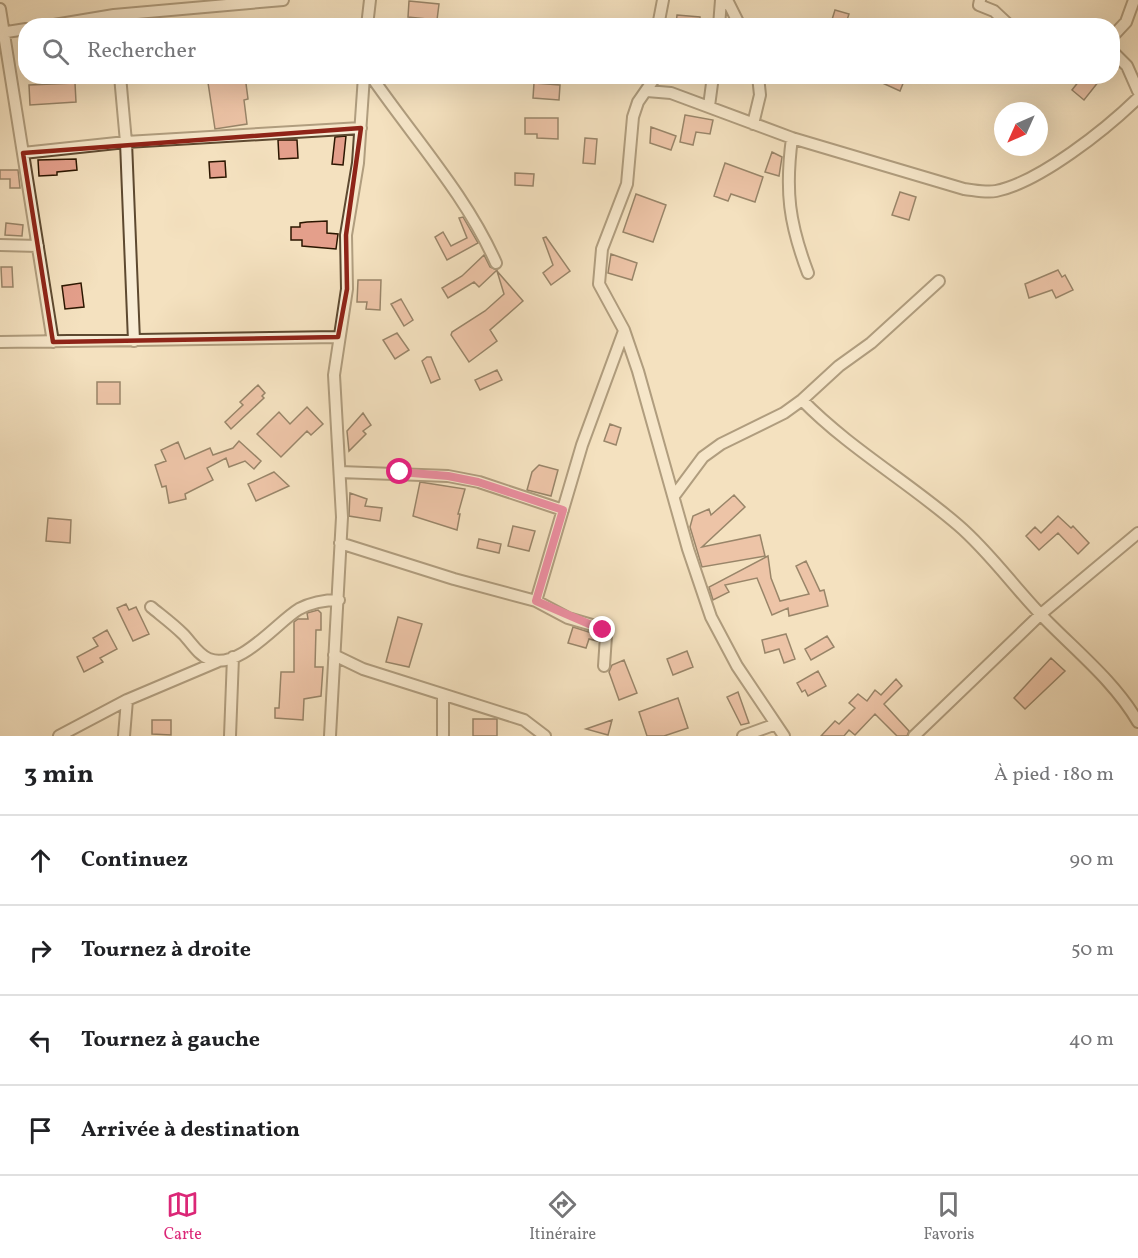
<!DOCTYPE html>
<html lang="fr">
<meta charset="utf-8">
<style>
body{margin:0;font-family:Vollkorn,serif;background:#f2f2f2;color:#202124}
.compass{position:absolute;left:994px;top:102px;width:54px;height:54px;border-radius:50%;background:#fff;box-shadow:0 6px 24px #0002;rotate:225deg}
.stop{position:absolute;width:18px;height:18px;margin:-14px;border:4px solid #db2777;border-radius:50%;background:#fff}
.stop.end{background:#db2777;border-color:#fff;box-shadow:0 2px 6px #0008}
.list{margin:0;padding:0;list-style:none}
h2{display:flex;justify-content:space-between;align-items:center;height:78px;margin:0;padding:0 24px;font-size:26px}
h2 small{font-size:20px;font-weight:400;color:#757577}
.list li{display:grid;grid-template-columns:39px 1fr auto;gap:18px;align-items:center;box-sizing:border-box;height:90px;padding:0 24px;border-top:2px solid #e0e0e0}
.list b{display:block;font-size:22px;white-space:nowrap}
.list em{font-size:20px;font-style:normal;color:#757577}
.icon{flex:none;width:33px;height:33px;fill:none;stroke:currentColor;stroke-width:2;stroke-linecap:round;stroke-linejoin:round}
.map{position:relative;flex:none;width:1138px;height:736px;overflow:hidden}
.search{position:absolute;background:#fff;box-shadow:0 6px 24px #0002;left:18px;right:18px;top:18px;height:66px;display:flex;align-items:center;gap:15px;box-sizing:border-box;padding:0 21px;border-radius:24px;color:#757577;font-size:22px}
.sheet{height:438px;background:#fff}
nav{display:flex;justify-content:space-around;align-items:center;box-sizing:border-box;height:84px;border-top:2px solid #e0e0e0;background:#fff;font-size:16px;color:#757577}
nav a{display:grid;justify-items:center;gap:3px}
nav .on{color:#db2777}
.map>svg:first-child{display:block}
.building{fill:#e49f8b;stroke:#2b1600;stroke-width:1.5}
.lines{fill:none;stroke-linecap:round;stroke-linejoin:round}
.street-casing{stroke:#5d4930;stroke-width:14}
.street{stroke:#f8ecd5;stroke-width:10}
.route{stroke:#db2777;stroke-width:8}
.marked{fill:none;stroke:#8f2418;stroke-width:4.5;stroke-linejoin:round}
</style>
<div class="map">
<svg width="1138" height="736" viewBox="0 0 1138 736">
<rect width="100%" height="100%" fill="#f4e1bf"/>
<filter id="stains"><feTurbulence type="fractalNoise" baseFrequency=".00333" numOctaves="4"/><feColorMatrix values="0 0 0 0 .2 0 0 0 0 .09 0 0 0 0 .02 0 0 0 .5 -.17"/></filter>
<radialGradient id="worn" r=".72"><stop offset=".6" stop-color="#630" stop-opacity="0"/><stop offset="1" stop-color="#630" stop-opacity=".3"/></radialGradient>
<!-- building -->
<path class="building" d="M409,1L439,4L437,20L408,17Z
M835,10L849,14L845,26H830Z
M677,15L700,17V26H676Z
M207,76H245L248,99L244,100L247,124L215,129Z
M867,76H906L900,91Z
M1083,76H1103L1084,100L1072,90Z
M75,83L76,102L30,105L29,85Z
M534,83L560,85L559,100L533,98Z
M685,115L713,120L710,134L696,132L693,145L680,142Z
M525,118H558V139L537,138V134H525Z
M651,127L676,136L671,150L650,143Z
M346,136L343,165L332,164L335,137Z
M585,138L597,139L595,164L583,163Z
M278,140H297L298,158L279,159Z
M772,152L782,157L779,176L765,172Z
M76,159L77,170L57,172V175L39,176L38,160Z
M225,161L226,177L210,178L209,162Z
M725,163L763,177L755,202L731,194L728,201L714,196Z
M0,170H18L20,188H10V179H0Z
M515,173L534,174L533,186L515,185Z
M900,192L916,197L909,220L892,215Z
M636,194L666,205L653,242L623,232Z
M463,217L478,243L447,260L435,237L443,232L451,246L467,238L459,218Z
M327,221V233L338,234L336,249L302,246V240H291V227H300V223L307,222Z
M6,223L23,225L22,236L5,235Z
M546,237L570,271L551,285L543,273L553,265L543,238Z
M611,254L637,263L632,280L608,273Z
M484,255L490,267L497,270L479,287L474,282L448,298L442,288L462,276Z
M1,267H12L13,287H2Z
M1058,270L1062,277L1065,275L1073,290L1056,298L1052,290L1029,298L1025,284Z
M497,271L523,301L490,330L497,341L469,362L451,335L452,332L485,311L504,294Z
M358,280H381L380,310L366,309L367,302H357Z
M81,283L84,307L65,309L62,286Z
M401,299L413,320L404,326L391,304Z
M397,333L409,350L395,359L383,340Z
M427,357H431L440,379L431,383L422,361Z
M497,370L502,380L480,390L475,380Z
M97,382H120V404H97Z
M258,385L265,393L262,396L264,398L231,429L225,422L243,405L240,402Z
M307,407L323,424L311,435L307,431L281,457L257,434L279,412L290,424Z
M363,413L371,425L363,431L366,434L349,451L347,431Z
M610,424L621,428L616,445L604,441Z
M239,441L261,461L254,469L245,461L229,467L226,458L207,468L213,480L185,494L186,499L169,503L166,486L162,487L155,465L166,461L161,450L178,442L185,459L210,448L213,455L233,448Z
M539,465L558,470L551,496L527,490L532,472Z
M274,472L289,486L256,501L248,484Z
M420,482L465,489L458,514H460L457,530L413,516Z
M350,493L367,499L365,506L382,508L380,521L349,516Z
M734,495L745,507L702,547L760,535L765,556L702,567L690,527L693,516L709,509L711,515Z
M1058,516L1071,528L1073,526L1089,543L1078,554L1058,533L1039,550L1026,536L1035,527L1041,533Z
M48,518L71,520L70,543L46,541Z
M513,526L535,531L529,551L508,546Z
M479,539L501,544L499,553L477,548Z
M768,556L771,578L780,601L809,594L796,566L806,561L820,591L824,590L828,606L789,616L788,608L772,615L757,578L725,585L729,592L713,600L709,587Z
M126,604L129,610L136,607L149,634L133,641L117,608Z
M318,610L321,613V630H316L315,667H323L321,696L304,699L303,720L275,718V708H279L281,672H294V622L298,619H308L307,613Z
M398,617L422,624L409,667L386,662Z
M573,627L595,634L597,641L589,639L586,648L568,643Z
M107,630L117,649L100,658L103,662L84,672L77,657L98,646L93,638Z
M786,634L795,659L784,663L779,649L765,653L762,640Z
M827,636L834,647L811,660L805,649Z
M687,651L693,667L673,675L667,659Z
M1051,658L1065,671L1025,709L1014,698Z
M624,660L637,693L619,700L609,672L612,665Z
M818,671L826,686L808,696L805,690L802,692L797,683Z
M896,679L902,686L884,704L909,731L907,736H897L875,714L855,735L849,730L844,736H821L835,721L839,724L855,708L849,703L858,694L867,701L875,690L881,695Z
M738,692L749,723L741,725L727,697Z
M678,698L688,728L664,736H647L639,712Z
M473,719H497V736H473Z
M152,720H171V735L152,734Z
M612,720L608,735L586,729Z"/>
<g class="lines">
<!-- street casing -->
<g class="street-casing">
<path id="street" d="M727,0L740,26
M980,0L979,5L994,11L1010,26
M0,9L53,342
M48,26L114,15L283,0
M367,26L370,0
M658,26L663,0
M719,26L721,0
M0,33L26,29
M1112,37L1126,22L1134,0
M1112,51L1127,66L1138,91
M120,76L126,142L134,341
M371,76C413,137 466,195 496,263
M656,76L638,102L633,117L627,184L602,249L599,284L624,330L638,371L688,549L711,617L737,666L784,736
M647,91L671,93L792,138L964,189C974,190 986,193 996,191C1040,182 1106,129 1138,98
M709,106L713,76
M753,124L760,95L758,76
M792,138C785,191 789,223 808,273
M23,153L126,142L361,128
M0,245L38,246
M0,342L338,337
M802,400C849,448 907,481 958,525C992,554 1018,593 1050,624C1081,655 1116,684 1138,722
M340,472L448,476L479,482L563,510
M674,496L703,457L721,444L784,413L802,400L839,366L871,343L939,281
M340,543L454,579L536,601L568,618L599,627L606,636L604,666
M536,601L582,445L624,331
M151,607C162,616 173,624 183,634C191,642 198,655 209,659C239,671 277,622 299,609C312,602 325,600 339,600
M334,655L363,669L524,720L545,736
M59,736L127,700L219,661
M124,736L127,700
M230,736L233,657
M330,736L342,517L334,375L347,289L346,235L358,163L364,76
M443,736V695
M743,736L776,724
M914,736L1041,614L1138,533"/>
</g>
<!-- street -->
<use href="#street" class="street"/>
</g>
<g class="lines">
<!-- route -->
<path class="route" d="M400,472L448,476L478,482L563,510L536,601L603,630"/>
</g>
<!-- marked area -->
<path d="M0 0H1138V736H0ZM361,128L346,235L347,289L338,337L53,342L23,153Z" fill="#f4e1bf" fill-opacity=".55" fill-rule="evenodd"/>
<path class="marked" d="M361,128L346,235L347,289L338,337L53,342L23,153Z"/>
<rect width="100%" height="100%" filter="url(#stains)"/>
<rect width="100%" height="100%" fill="url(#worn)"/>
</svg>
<svg class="compass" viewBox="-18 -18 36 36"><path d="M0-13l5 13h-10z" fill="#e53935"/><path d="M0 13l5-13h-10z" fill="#757577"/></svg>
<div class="stop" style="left:400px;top:472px"></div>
<div class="stop end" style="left:603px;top:630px"></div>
<div class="search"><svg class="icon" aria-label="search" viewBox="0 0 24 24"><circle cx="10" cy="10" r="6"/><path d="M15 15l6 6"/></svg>Rechercher</div>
</div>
<section class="sheet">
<h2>3 min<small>À pied · 180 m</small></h2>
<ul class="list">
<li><svg class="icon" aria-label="ahead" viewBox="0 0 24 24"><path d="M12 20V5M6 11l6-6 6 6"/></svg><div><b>Continuez</b></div><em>90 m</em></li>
<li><svg class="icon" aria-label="right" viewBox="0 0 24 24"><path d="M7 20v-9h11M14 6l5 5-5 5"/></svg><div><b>Tournez à droite</b></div><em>50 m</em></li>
<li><svg class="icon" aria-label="left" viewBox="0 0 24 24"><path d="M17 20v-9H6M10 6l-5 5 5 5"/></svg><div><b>Tournez à gauche</b></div><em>40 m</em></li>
<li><svg class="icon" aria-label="arrive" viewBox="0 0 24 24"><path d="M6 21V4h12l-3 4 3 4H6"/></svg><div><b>Arrivée à destination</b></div></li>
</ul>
</section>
<nav>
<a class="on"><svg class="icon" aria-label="map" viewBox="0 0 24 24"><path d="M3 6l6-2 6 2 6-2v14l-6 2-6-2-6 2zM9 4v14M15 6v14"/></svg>Carte</a>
<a><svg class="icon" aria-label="directions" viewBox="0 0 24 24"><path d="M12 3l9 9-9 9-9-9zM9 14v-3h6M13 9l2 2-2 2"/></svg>Itinéraire</a>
<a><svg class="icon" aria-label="saved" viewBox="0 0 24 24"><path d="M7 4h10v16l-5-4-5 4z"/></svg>Favoris</a>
</nav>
